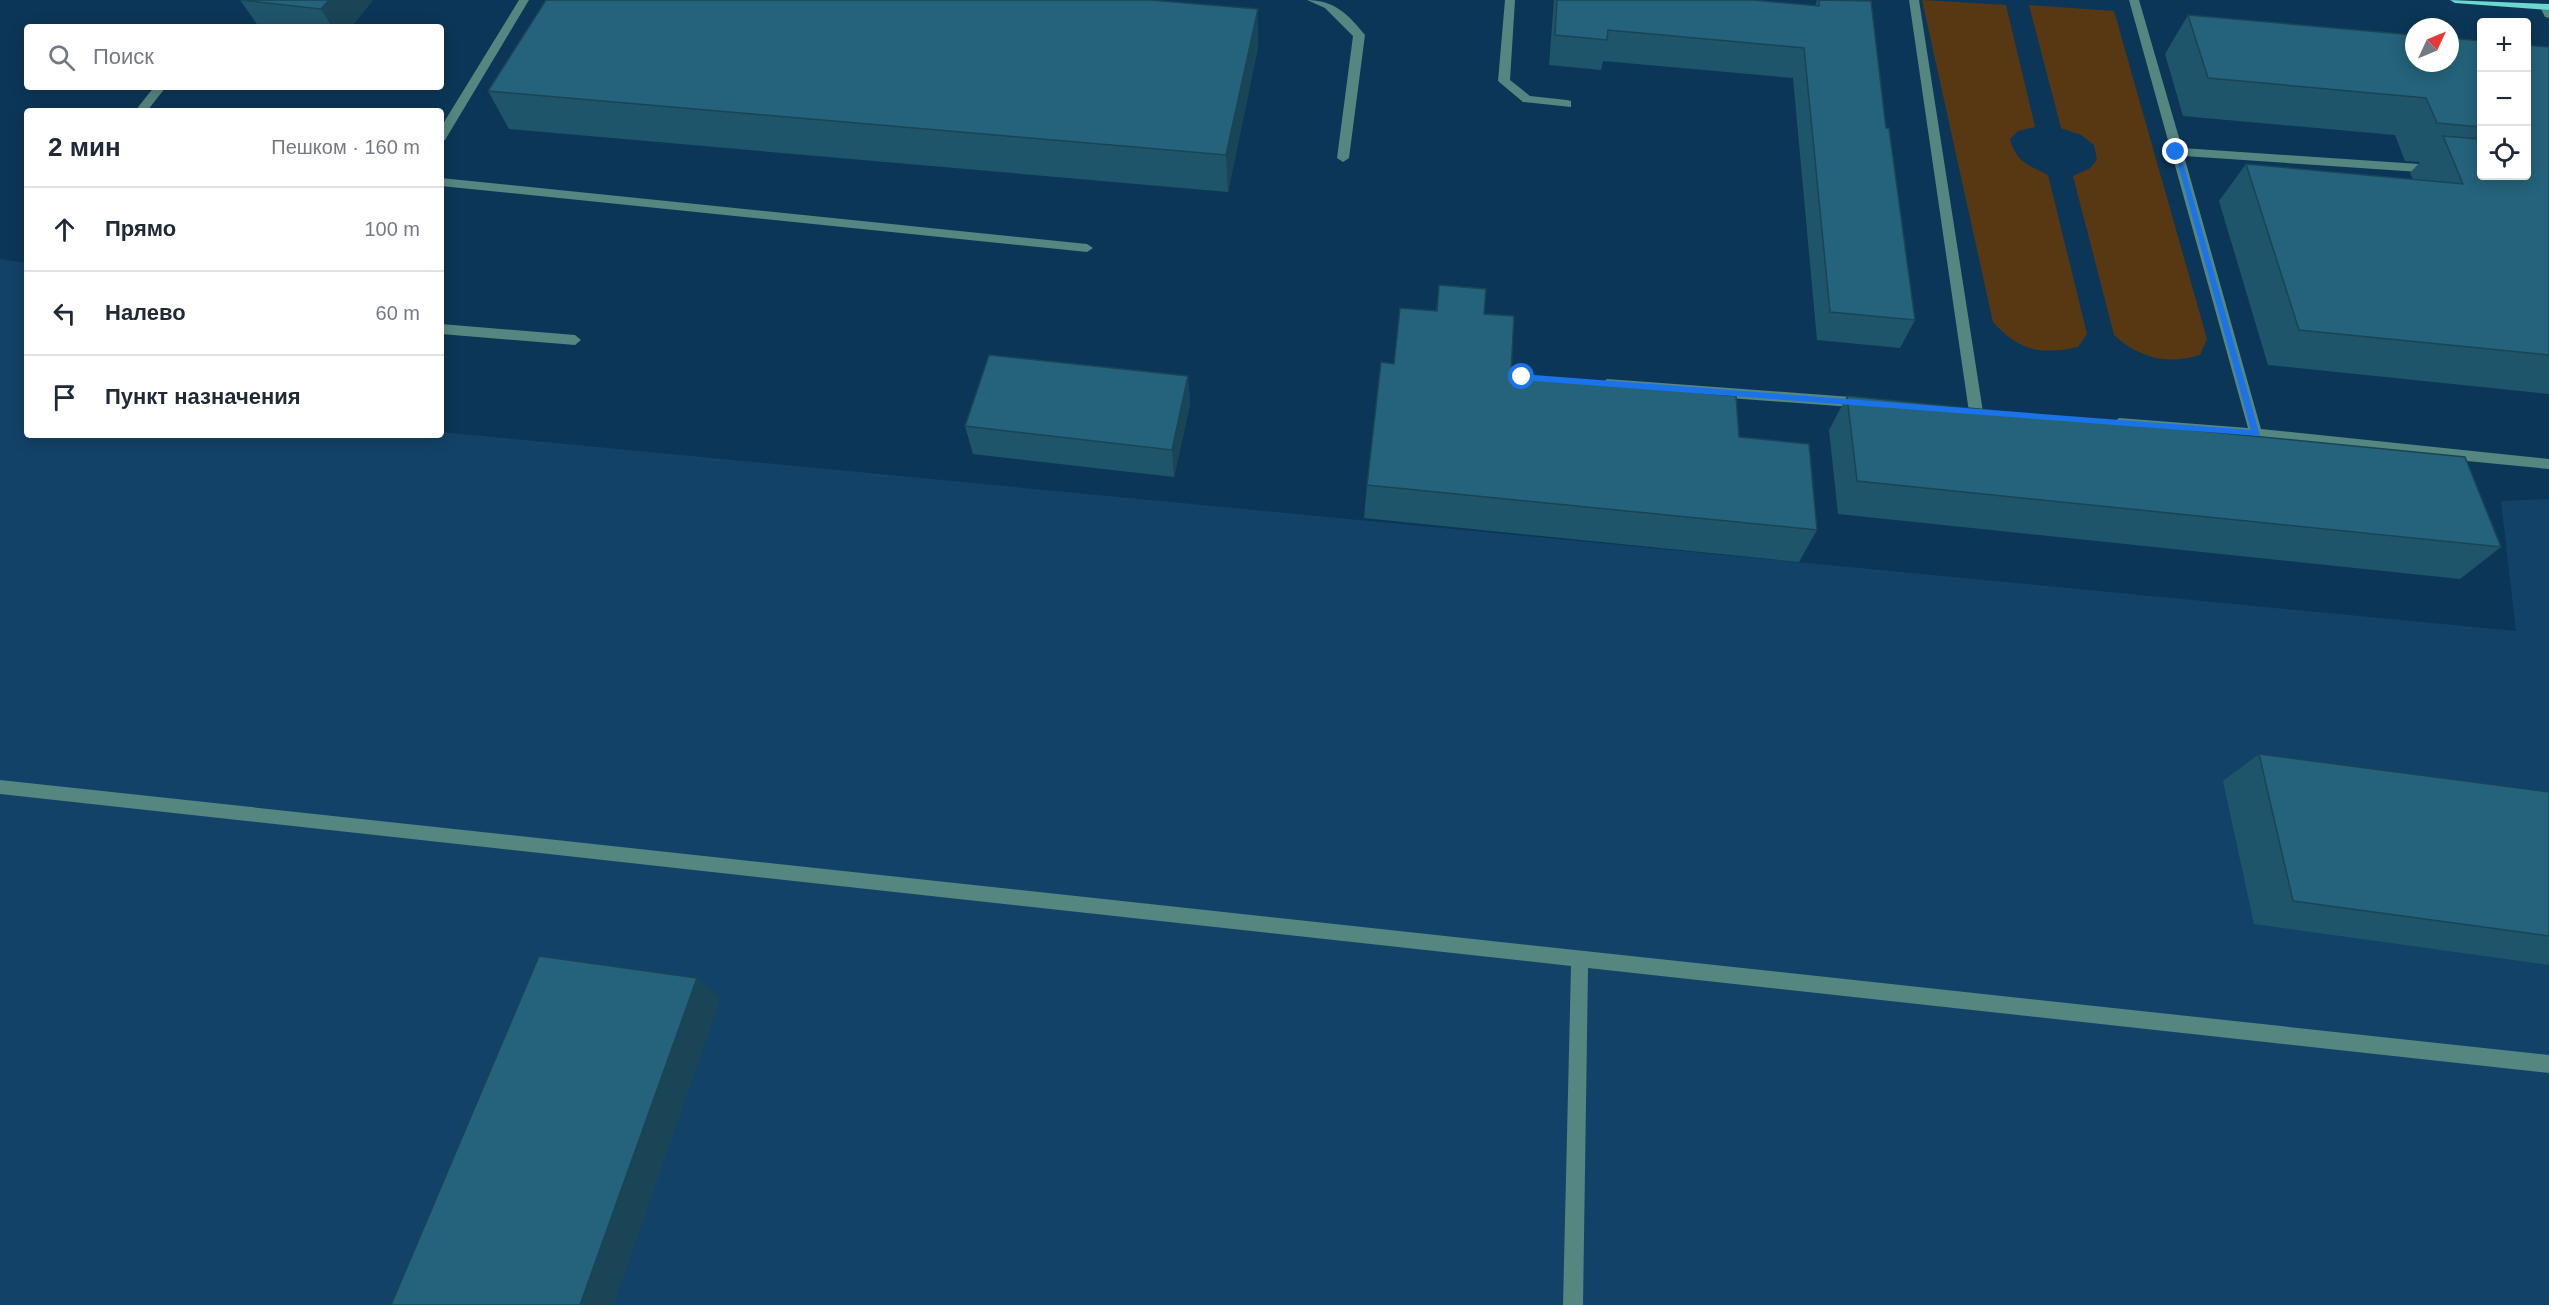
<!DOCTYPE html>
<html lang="ru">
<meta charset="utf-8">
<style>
body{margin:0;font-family:Helvetica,sans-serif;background:#f2f2f3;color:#1f2937}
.controls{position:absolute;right:18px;top:18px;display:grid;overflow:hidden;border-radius:6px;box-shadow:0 3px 15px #0003}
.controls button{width:54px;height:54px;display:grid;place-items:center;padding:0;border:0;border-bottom:2px solid #e0e1e3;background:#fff;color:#1f2937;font:30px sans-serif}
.compass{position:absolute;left:2405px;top:18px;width:54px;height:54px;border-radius:50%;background:#fff;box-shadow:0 3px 15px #0003;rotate:46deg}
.stop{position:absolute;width:18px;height:18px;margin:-14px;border:4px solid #1a73e8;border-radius:50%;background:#fff}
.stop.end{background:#1a73e8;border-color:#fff;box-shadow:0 2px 6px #0008}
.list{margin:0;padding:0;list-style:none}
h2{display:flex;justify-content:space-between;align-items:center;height:78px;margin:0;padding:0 24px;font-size:26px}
h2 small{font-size:20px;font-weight:400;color:#747a83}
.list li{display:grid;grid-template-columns:39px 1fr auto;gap:18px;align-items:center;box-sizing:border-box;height:84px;padding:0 24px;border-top:2px solid #e0e1e3}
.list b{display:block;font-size:22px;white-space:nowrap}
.list em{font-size:20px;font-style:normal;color:#747a83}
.icon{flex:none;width:33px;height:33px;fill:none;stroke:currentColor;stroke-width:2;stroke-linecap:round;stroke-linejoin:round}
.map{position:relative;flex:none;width:2549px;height:1305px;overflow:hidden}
.search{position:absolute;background:#fff;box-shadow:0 3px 15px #0003;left:24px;top:24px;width:420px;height:66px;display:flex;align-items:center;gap:15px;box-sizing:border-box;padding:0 21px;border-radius:6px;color:#747a83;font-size:22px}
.panel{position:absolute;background:#fff;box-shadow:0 3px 15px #0003;left:24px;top:108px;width:420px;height:330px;border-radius:6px}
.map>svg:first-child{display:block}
.built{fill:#134268}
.green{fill:#583813}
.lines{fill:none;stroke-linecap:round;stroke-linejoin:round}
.minor{fill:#558680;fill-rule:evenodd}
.major{fill:#6cd7cc;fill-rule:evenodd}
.wall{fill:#1f556a}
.shaded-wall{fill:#194556}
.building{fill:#24637b;stroke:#194556;stroke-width:1.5}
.route{fill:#1a73e8}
</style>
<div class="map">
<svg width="2549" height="1305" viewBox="0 0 2549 1305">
<rect width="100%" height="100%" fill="#0c3657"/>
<!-- built -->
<path class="built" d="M0,259L27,263V435H441V432L2516,631L2501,501L2549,499V1305H0Z"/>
<!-- green -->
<path class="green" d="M1922,0L2006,5L2035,127L2018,131L2010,139C2016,162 2028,165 2048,175L2087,334L2078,347C2040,355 2019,351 1993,322Z
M2029,5L2114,11L2207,339L2200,355C2167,365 2139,358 2114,335L2073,176L2089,169L2097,160L2094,145L2081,135L2061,128Z"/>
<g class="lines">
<!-- minor -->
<path class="minor" d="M519,0H529L445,140L441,141V127Z
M1307,0C1334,0 1348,14 1365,35L1349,158L1343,162L1337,158L1353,36L1325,8Z
M1505,0H1515L1510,80L1530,96L1567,100L1571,101V107L1523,102L1498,81Z
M1909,0H1919L1983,412L1976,417L1969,412Z
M2129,0H2139L2182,148L2434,165L2440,169L2434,173L2184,156L2261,429L2549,459V469L2114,427L2112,423L2119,418L2248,428Z
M2545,4L2549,5V18L2545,17L2540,7Z
M154,87H166L147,111H135Z
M441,178L1087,244L1093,248L1087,252L441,186Z
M441,324L575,335L581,340L575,345L441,334Z
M1607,379L1865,398L1872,403L1865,408L1607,389L1600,384Z
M0,780L2549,1055V1073L1588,968L1583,1305H1563L1571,966L0,794Z"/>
<!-- major -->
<path class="major" d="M2450,0L2549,4V10L2455,3Z"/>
</g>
<!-- wall -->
<path class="wall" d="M240,0H373L351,27H259Z
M1554,0H1753L1815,6L1817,0H1863L1886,128L1915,320L1900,348L1817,340L1793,78L1603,61L1601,70L1549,65Z
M1258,9V47L1228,192L509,129L488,91Z
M2188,15L2481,41V176H2526L2549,47V394L2268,365L2219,201L2246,164L2413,179L2410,173L2420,162L2405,161L2395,135L2183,116L2165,54Z
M1439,285L1484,314L1511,374L1739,437L1817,530L1799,562L1364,518L1367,485L1394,364L1436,311Z
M1188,376L1190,404L1174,477L973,454L965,426Z
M1847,396L2501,547L2460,579L1838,514L1829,430Z
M2259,754L2549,792V965L2254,924L2223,781Z"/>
<!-- shaded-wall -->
<path class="shaded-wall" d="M329,0H373L351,27H332L321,9Z
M1258,9V47L1228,192L1226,155Z
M1188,376L1190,404L1174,477L1172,450Z
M697,978L721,998L614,1305H580Z"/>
<!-- building -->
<path class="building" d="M240,0H329L321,9Z
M546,0H1150L1258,9L1226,155L488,91Z
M1557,0H1753L1819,6V0L1871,1L1886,128H1889L1915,320L1830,312L1804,48L1608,30L1607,40L1555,35Z
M2188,15L2414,35V63H2450V38L2481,41V127L2437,123L2426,98L2208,78Z
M2526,45L2549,47V355L2299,330L2246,164L2463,184L2443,136L2481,139V176H2526Z
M1439,285L1486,289L1484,314L1514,316L1511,374L1736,396L1739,437L1809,444L1817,530L1367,485L1381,362L1394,364L1400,308L1437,311Z
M989,355L1188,376L1172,450L965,426Z
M1847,396L2465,457L2501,547L1857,481Z
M2259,754L2549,792V936L2293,901Z
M539,956L697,978L580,1305H391Z"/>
<!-- route -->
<path class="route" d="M2174,150L2180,152L2260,436L1522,380L1517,377L1522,374L2251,430Z"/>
</svg>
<div class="controls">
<button>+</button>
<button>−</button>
<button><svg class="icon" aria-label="locate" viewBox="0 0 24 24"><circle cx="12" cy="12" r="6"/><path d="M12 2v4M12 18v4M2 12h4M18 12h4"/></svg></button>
</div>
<svg class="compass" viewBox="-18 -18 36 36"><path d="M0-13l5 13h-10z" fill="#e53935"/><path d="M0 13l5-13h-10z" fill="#747a83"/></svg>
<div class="stop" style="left:1522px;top:377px"></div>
<div class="stop end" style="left:2176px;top:152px"></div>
<div class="search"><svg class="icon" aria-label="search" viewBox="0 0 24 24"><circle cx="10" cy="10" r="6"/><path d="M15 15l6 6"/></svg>Поиск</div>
<section class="panel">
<h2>2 мин<small>Пешком · 160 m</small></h2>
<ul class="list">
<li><svg class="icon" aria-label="ahead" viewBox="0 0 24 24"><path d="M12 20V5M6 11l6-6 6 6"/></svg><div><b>Прямо</b></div><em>100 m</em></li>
<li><svg class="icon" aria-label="left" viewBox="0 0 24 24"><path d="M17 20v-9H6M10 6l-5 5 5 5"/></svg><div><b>Налево</b></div><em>60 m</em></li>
<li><svg class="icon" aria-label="arrive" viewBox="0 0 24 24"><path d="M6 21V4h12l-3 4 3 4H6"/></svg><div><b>Пункт назначения</b></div></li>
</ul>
</section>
</div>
